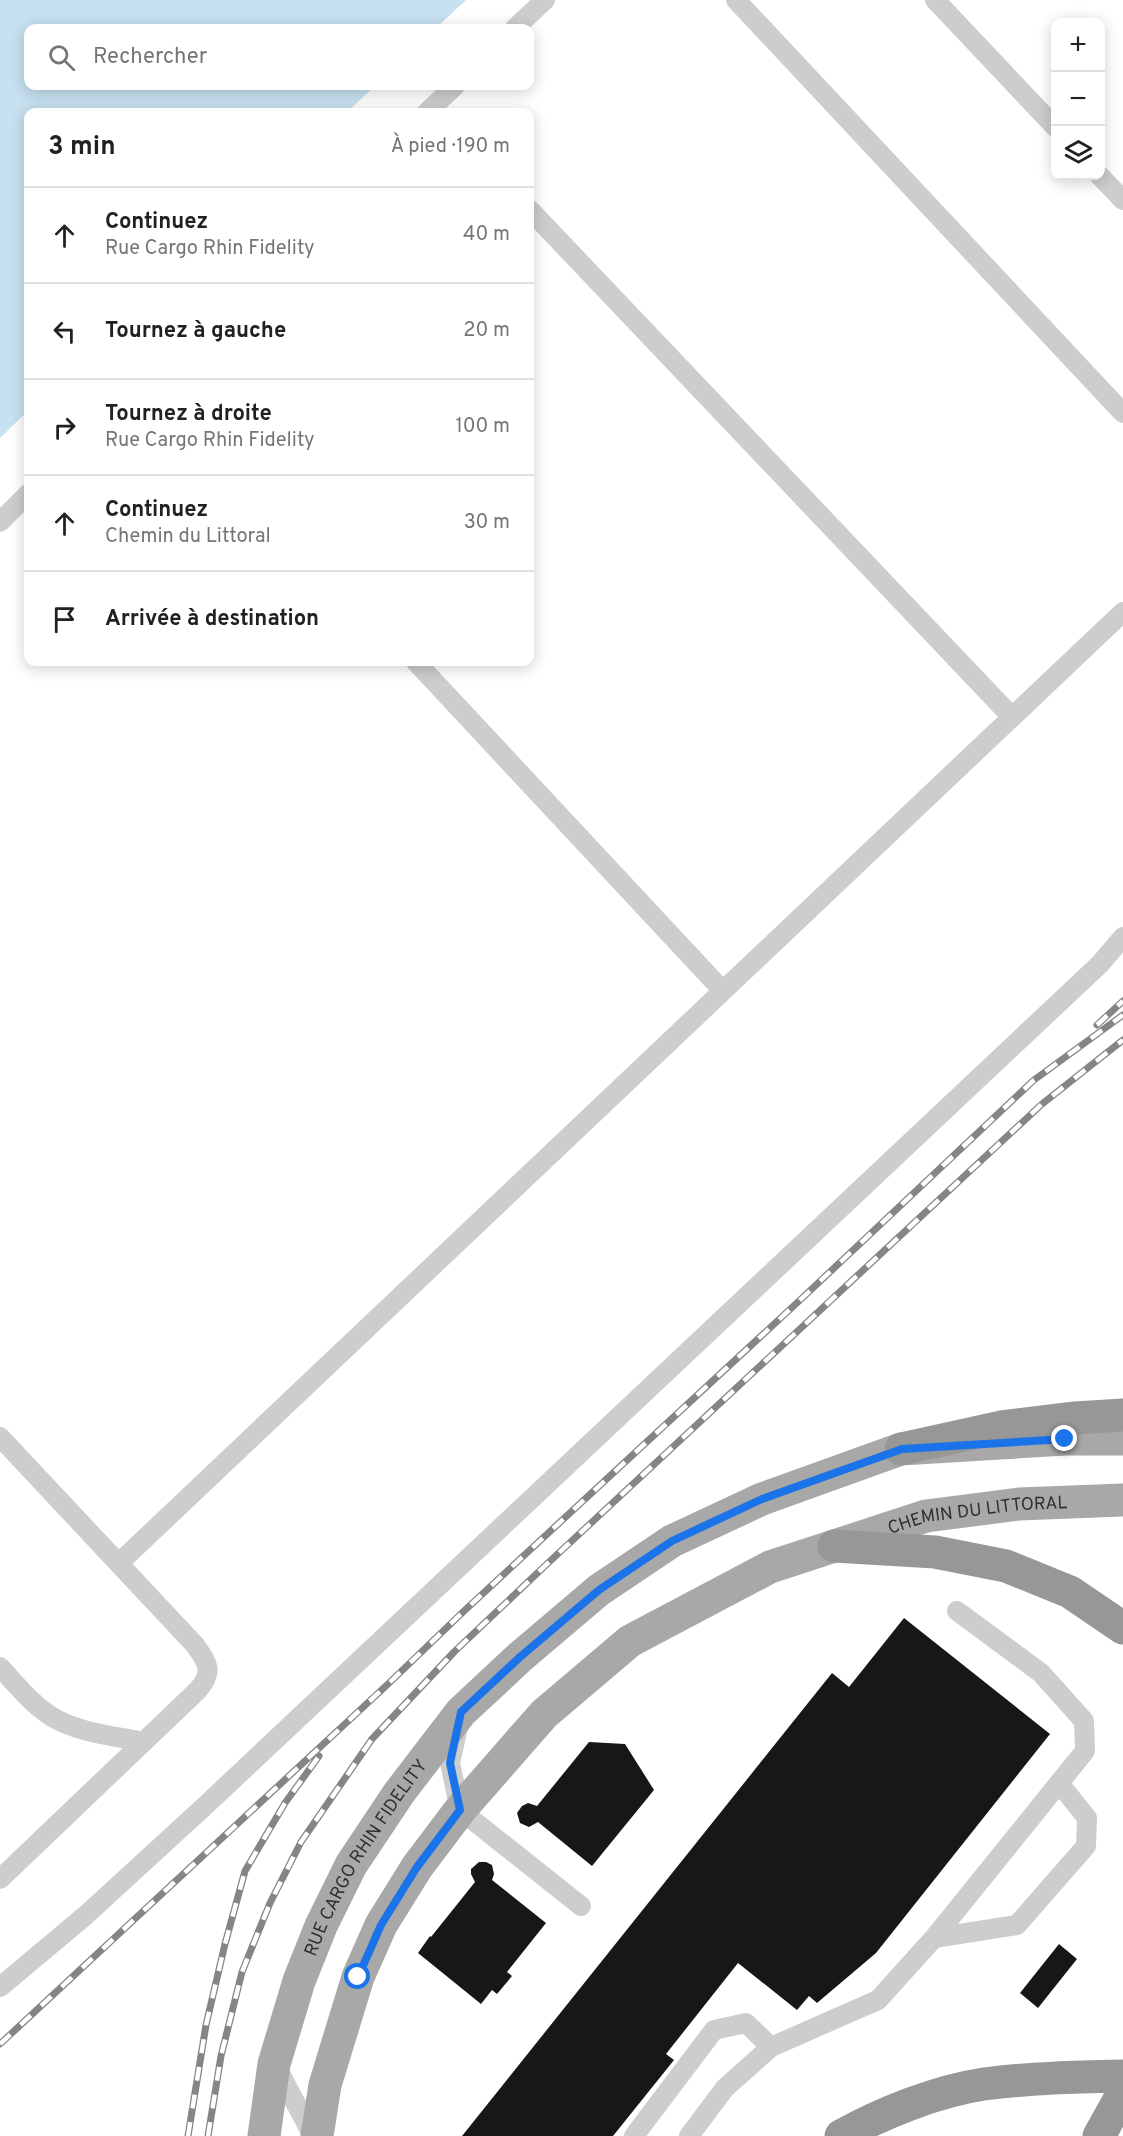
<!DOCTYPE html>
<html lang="fr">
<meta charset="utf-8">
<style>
body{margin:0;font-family:Overpass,sans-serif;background:#f2f2f2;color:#202124}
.controls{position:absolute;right:18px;top:18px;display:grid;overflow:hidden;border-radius:12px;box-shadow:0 3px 15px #0003}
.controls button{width:54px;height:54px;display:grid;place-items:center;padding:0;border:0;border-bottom:2px solid #e0e0e0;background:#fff;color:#202124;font:30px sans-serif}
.stop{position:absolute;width:18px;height:18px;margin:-14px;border:4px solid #1a73e8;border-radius:50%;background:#fff}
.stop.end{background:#1a73e8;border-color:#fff;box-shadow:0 2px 6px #0008}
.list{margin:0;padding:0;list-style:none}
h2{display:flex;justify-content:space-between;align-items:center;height:78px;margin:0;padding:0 24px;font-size:26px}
h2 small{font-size:20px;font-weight:400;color:#757577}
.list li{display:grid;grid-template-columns:39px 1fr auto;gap:18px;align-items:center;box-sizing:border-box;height:96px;padding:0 24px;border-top:2px solid #e0e0e0}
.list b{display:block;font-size:22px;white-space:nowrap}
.list p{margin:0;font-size:20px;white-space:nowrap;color:#757577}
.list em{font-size:20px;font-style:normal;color:#757577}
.icon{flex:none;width:33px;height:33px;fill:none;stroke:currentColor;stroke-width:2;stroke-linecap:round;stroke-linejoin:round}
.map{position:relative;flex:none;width:1123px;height:2136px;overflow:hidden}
.search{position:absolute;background:#fff;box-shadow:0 3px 15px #0003;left:24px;top:24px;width:510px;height:66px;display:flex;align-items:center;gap:15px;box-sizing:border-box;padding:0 21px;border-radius:12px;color:#757577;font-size:22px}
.panel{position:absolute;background:#fff;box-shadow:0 3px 15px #0003;left:24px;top:108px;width:510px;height:558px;border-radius:12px}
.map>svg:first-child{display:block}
.water{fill:#c7e1f0}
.building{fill:#171717}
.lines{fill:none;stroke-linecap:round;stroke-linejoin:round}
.lane{stroke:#cdcdcd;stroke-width:20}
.primary{stroke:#a8a8a8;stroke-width:33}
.highway{stroke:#979797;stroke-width:33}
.rail-casing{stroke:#858585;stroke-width:7}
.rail{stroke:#fff;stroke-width:4.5;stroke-dasharray:14;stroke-linecap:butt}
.route{stroke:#1a73e8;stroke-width:8}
.labels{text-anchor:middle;stroke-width:6;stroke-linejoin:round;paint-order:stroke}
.street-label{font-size:18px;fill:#303030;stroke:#fff}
</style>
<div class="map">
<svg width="1123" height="2136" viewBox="0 0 1123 2136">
<rect width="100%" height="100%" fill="#fff"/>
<!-- water -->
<path class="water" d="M0,0H466L436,28H28V86H375L347,112H28V411L0,438Z"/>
<!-- building -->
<path class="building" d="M904,1618L1050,1734L876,1953L817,2003L809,1996L797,2010L738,1963L666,2054L674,2060L613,2136H462L832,1673L849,1687Z
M589,1742L625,1744L654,1790L592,1866L538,1822L529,1827L520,1823L517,1813L522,1806L528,1803L537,1806Z
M479,1862H486L492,1865L494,1874L492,1880L546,1923L507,1972L512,1976L497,1994L492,1990L481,2004L418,1953L430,1936L431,1937L475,1882L471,1874V1869Z
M1059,1944L1077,1959L1038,2008L1020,1993Z"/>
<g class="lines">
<!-- lane -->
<path class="lane" d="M736,0L1123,413
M935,0L1056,128
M515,28L545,0
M427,112L455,86
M1100,176L1123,200
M530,210L1012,717
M0,522L28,494
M416,662L723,991
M0,1437L195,1645C208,1664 214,1671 198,1690L0,1879
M119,1563L1123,612
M957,1611L1041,1673L1084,1721L1085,1751L1059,1783
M0,1667C16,1684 33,1706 54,1718C80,1733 115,1736 144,1742
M459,1723L450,1763L460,1810L581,1906
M0,1987L86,1915L207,1804L1100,964L1123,937
M276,2066L313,2136
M634,2136L714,2030L746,2023L771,2047
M689,2136L725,2088L771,2047L878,2000L934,1938L1059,1783L1087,1818L1086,1846L1017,1925L934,1938"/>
<!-- primary -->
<g class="primary">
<path id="s1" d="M264,2136L274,2064L299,1981L321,1926L351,1865L399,1793L461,1712L520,1657L599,1590L672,1541L762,1499L901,1449L1065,1439H1123"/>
<path id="s2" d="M317,2136L325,2085L358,1977L381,1925L417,1867L460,1810L544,1714L630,1641L770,1567L926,1516L1019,1504L1123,1500"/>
</g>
<!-- highway -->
<path class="highway" d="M901,1449L1001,1427L1075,1418L1123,1415
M834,1546L935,1552L1006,1566L1070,1592L1123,1628
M841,2136C882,2113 937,2091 984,2084C1030,2078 1077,2077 1123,2076
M1099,2136L1123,2093"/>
<!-- rail casing -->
<g class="rail-casing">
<path id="rail" d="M1097,1025L1123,1001
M0,2044L387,1685L464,1611L799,1301L1034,1080L1123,1015
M188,2136L206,2025L225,1944L245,1871L285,1803L319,1756
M208,2136L221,2056L242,1972L270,1903L301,1842L372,1739L454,1652L548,1563L1042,1104L1123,1040"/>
</g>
<!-- rail -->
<use href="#rail" class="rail"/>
</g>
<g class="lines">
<!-- route -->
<path class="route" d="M358,1977L381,1925L417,1867L460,1810L450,1763L461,1712L520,1657L599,1590L672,1541L762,1499L902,1449L1065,1439"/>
</g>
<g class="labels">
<!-- street labels -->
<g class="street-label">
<text dy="6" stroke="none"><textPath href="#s2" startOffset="975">CHEMIN DU LITTORAL</textPath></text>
<text dy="6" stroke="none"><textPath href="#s1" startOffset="300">RUE CARGO RHIN FIDELITY</textPath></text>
</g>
</g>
</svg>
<div class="controls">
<button>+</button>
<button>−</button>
<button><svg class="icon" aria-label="layers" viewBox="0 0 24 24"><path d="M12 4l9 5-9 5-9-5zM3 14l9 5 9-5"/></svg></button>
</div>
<div class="stop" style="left:358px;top:1977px"></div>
<div class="stop end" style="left:1065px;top:1439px"></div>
<div class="search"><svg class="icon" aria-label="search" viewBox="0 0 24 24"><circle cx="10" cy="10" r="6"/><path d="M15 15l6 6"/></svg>Rechercher</div>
<section class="panel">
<h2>3 min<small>À pied · 190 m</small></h2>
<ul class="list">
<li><svg class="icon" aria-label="ahead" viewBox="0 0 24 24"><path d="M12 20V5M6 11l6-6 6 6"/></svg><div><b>Continuez</b><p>Rue Cargo Rhin Fidelity</p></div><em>40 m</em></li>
<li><svg class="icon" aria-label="left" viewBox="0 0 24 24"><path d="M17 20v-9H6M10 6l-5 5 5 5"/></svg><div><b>Tournez à gauche</b></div><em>20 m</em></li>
<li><svg class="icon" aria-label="right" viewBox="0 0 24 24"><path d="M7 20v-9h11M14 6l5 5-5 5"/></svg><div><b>Tournez à droite</b><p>Rue Cargo Rhin Fidelity</p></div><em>100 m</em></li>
<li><svg class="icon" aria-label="ahead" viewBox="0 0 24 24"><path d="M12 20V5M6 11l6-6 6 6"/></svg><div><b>Continuez</b><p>Chemin du Littoral</p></div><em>30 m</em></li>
<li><svg class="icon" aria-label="arrive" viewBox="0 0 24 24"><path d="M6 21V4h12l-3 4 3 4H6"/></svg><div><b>Arrivée à destination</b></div></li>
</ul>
</section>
</div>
